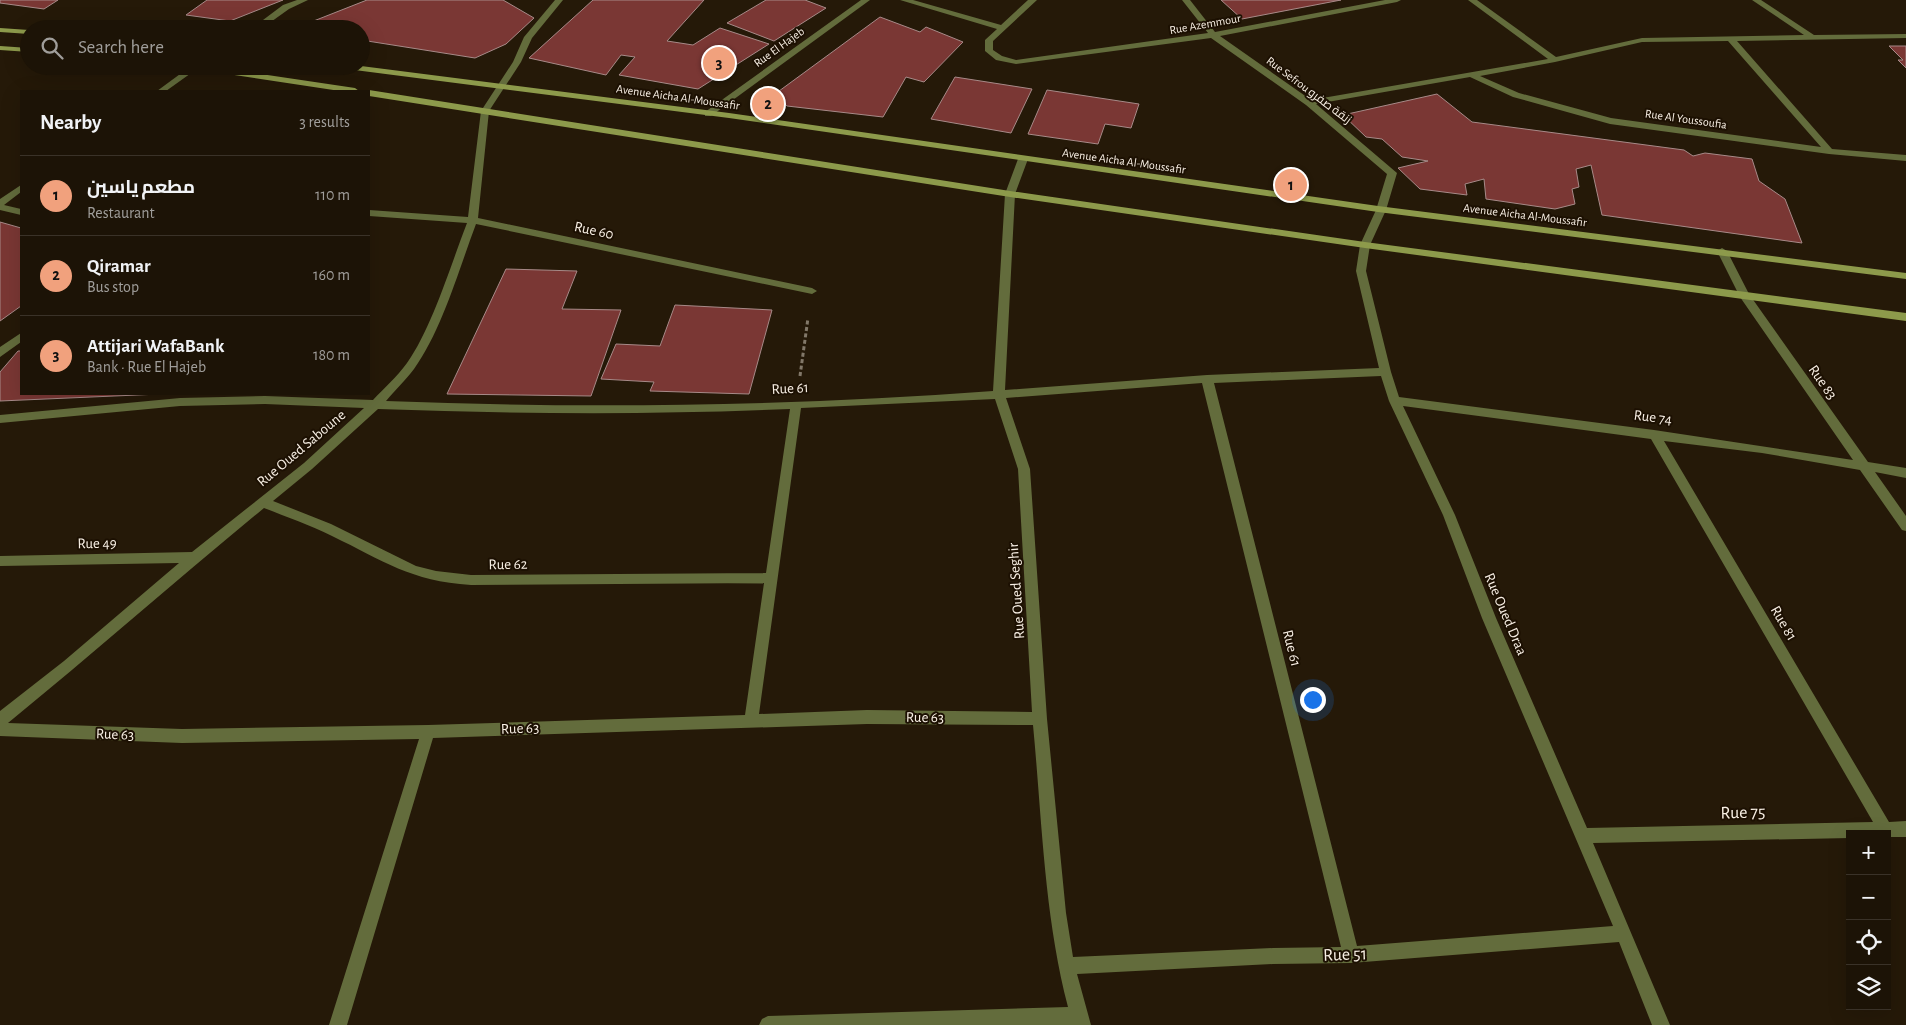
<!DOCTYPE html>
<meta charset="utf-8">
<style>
body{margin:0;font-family:"Alegreya Sans",Cairo,sans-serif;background:#251c10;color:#f1f3f6}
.controls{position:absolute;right:15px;bottom:15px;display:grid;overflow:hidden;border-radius:0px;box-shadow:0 5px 20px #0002}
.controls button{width:45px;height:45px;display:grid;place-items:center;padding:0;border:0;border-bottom:1px solid #3a3228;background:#1c1306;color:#f1f3f6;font:25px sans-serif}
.you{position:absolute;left:1312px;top:699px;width:18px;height:18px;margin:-12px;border:4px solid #fff;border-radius:50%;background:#1a73e8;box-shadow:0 0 0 8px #1a73e833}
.badge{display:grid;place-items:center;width:32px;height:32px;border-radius:50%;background:#f1a17d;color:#111;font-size:16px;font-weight:700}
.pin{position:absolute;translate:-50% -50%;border:2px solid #fff;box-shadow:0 1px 5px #0006}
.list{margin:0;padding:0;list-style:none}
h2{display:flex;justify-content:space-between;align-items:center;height:65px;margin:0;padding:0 20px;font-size:21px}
h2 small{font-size:16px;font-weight:400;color:#a09e9b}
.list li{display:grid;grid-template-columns:32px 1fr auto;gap:15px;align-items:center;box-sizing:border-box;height:80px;padding:0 20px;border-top:1px solid #3a3228}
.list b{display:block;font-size:19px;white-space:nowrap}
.list p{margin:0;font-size:16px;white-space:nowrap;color:#a09e9b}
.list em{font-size:16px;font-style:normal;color:#a09e9b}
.icon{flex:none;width:28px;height:28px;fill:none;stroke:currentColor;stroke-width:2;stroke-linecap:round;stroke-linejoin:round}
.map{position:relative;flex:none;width:1906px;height:1025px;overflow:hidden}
.search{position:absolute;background:#1c1306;box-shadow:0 5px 20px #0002;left:20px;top:20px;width:350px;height:55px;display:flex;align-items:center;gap:12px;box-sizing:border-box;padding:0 18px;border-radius:28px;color:#a09e9b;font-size:19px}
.panel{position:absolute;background:#1c1306;box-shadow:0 5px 20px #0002;left:20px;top:90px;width:350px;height:305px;border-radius:0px}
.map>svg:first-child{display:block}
.building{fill:#7a3734;stroke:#a78a88}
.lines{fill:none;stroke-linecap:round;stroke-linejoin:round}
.path{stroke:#827869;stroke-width:3;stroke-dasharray:4 2.5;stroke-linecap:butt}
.minor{fill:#636c3c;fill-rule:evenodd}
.secondary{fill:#8d9a4b;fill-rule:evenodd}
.labels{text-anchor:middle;stroke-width:4;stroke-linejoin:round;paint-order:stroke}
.far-street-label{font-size:12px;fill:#f8efe4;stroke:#1c1002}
.street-label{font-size:15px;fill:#f8efe4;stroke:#1c1002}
.near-street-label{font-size:18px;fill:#f8efe4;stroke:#1c1002}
</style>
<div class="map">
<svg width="1906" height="1025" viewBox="0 0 1906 1025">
<rect width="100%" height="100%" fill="#251908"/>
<!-- building -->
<path class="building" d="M0,0H58L44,9L0,3Z
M207,0H283L230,21L186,15Z
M367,0H503L534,18L506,44L475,58L361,40V29H300L306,24Z
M593,0H704L667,41L693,45L720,28L769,44L698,89L619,75L635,57L621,55L606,75L529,58Z
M766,0H805L826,8L774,41L727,23Z
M1221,0H1341L1242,19Z
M880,17L920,32L926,27L963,42L924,82L906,77L883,117L787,106L775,94Z
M1889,46H1906V68L1898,60H1903Z
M955,77L1032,89L1011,133L931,119Z
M1047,90L1139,104L1131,128L1105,124L1098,144L1028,134Z
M1437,94L1472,122L1684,150L1693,156L1705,153L1752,159L1759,181L1785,199L1802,243L1602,215L1591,165L1576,169L1579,187L1572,189L1575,204L1555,209L1486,199L1484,179L1465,184L1467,195L1420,189L1398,168L1428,161L1402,157L1382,139L1366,137L1343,115Z
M0,222L21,228V306L0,321Z
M506,269L577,271L562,309L621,310L591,396L447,394Z
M675,305L772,310L749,394L650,391L654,382L601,379L616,344L660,346Z
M18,351H21V394H160L0,401V372Z"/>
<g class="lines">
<!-- path -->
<path class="path" d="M800,376L808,318"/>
<!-- minor -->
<path class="minor" d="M297,0H308L289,9L261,29H251L283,5Z
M555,0H563L532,38L521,62L489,111L478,218L812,288L817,291L812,294L476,224C459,269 442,330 414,369C406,380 395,390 386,401C588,409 791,406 993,391L1005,194L1018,159L1023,156L1028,159L1015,194L1005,390L1207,375L1379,368L1356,271L1360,245L1376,210L1387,174L1306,105L1211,38L1016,64L996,60L985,51V40L997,29L900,0H913L1001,25L1028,0H1037L993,41V50L1002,56L1016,60L1208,33L1182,0H1190L1215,32L1385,0H1401L1397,2L1220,36L1311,100L1548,59L1468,0H1477L1556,57L1642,38L1804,35L1752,0H1761L1814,35L1906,34V38L1737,41L1832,149L1906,155V161L1829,154L1610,124L1513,97L1470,77L1316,104L1397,173L1386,210L1370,245L1366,271L1391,372L1399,397L1654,430L1853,460L1740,297L1717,251L1722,248L1727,251L1749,294L1868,462L1906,468V478L1875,472L1906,516V531L1902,530L1860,470L1762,453L1664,441L1889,822L1906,821V837H1887V834H1850V838L1593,843L1670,1025H1652L1619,942L1351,963L1273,964L1077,974L1091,1025H759L762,1019L768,1016L1068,1007C1044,915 1042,819 1033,725L867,724L433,738L347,1025H329L419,739L182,743L0,736V711L64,661L179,563L0,566V556L192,552L304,463L364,408L265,404L180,406L0,423V415L180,398L265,396L373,400C384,388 397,377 407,363C432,328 451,264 467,223L369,216V210L468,217L481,111L513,62L524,37ZM1728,41L1821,147L1611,118L1519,93L1480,76L1555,62L1642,42ZM1381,376L1389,401L1443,515L1482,618L1613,926L1357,946L1214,383ZM1202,383L1341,947L1273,948L1073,957L1066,913L1047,719L1030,469L1006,398ZM995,399L1018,469L1032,712L867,710L759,714L801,408ZM1403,406L1651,439L1873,822L1587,828L1496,618L1455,515ZM378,409C516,414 652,415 790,409L766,573L471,575L436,571L416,566L331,524L273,501L312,469ZM264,508C287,517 310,525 332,536C384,561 410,581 471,585L764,583L745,715L428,725L182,729L8,723C94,653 178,579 264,508Z
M861,0H870L711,116H705V112Z
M191,66H201L166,91H157Z
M21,185V192L4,205L21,209V215L0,210V199Z
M21,333V342L0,357V347Z"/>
<!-- secondary -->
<path class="secondary" d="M0,28L29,30V34L0,32Z
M0,46L29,48V52L0,50Z
M184,66H206L355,88L359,91H340L188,68Z
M335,66H361L729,113L1378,206L1906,273V279L1378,212L729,118L339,68Z
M369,90L1010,191L1365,242L1906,313V321L1365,248L1010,197L369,96V91H366Z"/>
</g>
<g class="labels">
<!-- far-street labels -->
<g class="far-street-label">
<text transform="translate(1205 24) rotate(-10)" y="4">Rue Azemmour</text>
<text transform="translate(779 47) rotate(-36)" y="4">Rue El Hajeb</text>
<text transform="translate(1309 90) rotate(37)" y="4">Rue Sefrou زنقة صفرو</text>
<text transform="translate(678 97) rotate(8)" y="4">Avenue Aicha Al-Moussafir</text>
<text transform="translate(1686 119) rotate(8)" y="4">Rue Al Youssoufia</text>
<text transform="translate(1124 161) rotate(8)" y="4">Avenue Aicha Al-Moussafir</text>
<text transform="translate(1525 215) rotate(7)" y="4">Avenue Aicha Al-Moussafir</text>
</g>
<!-- street labels -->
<g class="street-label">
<text transform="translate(594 230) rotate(12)" y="5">Rue 60</text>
<text transform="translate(1823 382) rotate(55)" y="5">Rue 83</text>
<text transform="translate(790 388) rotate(-3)" y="5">Rue 61</text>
<text transform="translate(1653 417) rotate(7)" y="5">Rue 74</text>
<text transform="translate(301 448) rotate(-40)" y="5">Rue Oued Saboune</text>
<text transform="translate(97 543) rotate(-1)" y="5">Rue 49</text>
<text transform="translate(508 564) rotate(-1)" y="5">Rue 62</text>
<text transform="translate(1016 591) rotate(-94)" y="5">Rue Oued Seghir</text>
<text transform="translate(1506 614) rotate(67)" y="5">Rue Oued Draa</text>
<text transform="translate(1784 623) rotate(60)" y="5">Rue 81</text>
<text transform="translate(1292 648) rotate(76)" y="5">Rue 61</text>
<text transform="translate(925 717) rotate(1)" y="5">Rue 63</text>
<text transform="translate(520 728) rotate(-2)" y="5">Rue 63</text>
<text transform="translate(115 734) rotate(2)" y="5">Rue 63</text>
</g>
<!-- near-street labels -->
<g class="near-street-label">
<text transform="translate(1743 812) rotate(-1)" y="6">Rue 75</text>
<text transform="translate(1345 954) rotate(-2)" y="6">Rue 51</text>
</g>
</g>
</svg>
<div class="controls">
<button>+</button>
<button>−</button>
<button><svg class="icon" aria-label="locate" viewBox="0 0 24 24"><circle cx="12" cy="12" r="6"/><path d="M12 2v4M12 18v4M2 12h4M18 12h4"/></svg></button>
<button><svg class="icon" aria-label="layers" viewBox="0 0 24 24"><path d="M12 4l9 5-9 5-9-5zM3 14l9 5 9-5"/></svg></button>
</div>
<div class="you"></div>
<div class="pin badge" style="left:1291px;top:185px">1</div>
<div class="pin badge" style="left:768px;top:104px">2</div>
<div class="pin badge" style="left:719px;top:63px">3</div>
<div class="search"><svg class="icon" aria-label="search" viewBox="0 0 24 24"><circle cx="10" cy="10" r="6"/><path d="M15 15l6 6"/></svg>Search here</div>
<section class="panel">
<h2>Nearby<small>3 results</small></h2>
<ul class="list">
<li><span class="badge">1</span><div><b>مطعم ياسين</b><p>Restaurant</p></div><em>110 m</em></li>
<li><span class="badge">2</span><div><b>Qiramar</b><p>Bus stop</p></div><em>160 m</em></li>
<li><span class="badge">3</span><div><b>Attijari WafaBank</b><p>Bank · Rue El Hajeb</p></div><em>180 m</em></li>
</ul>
</section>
</div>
